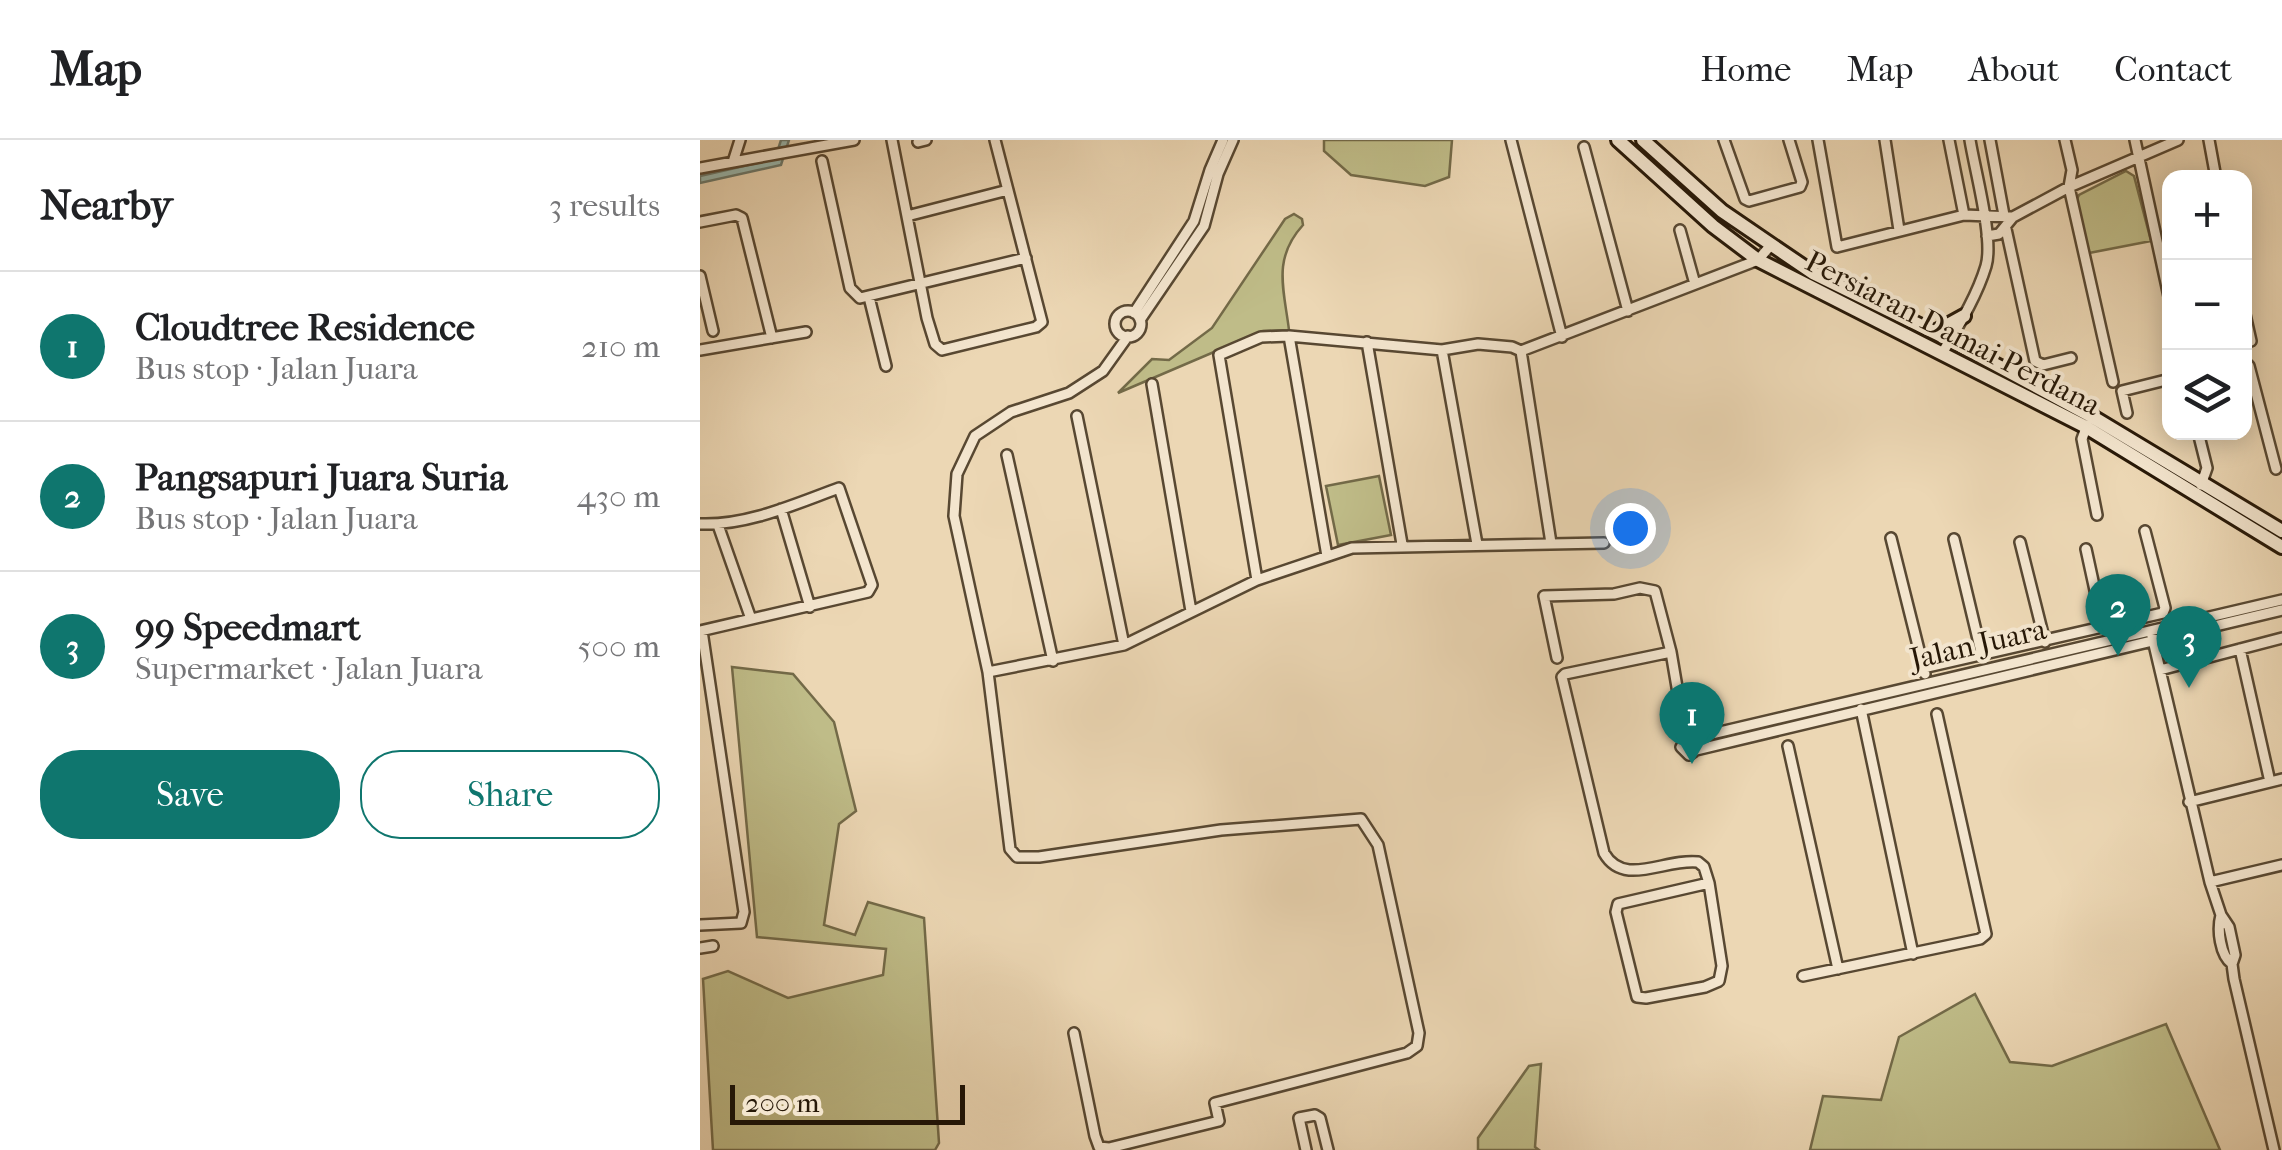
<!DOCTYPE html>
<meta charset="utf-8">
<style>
body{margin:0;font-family:"IM FELL French Canon",serif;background:#f2f2f2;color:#202124}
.controls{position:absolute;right:30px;top:30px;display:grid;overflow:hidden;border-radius:20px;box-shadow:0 5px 25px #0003}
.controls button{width:90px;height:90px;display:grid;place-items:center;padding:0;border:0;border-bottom:2px solid #e0e0e0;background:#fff;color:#202124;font:50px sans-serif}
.scale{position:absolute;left:30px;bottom:25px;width:235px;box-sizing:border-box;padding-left:10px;border:5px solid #271807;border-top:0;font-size:28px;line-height:35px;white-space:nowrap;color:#271807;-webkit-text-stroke:8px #f3e5ce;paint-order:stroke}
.you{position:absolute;left:930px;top:388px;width:35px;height:35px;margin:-25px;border:8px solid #fff;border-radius:50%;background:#1a73e8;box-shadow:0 0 0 15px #1a73e833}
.badge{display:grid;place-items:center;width:65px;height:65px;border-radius:50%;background:#0f766e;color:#fff;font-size:32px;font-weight:700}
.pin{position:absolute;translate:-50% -82px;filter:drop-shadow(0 2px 5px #0008)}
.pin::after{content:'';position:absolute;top:52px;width:35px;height:30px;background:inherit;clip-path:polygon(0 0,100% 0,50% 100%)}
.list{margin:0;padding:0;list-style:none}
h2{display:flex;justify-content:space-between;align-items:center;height:130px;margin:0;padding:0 40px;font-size:42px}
h2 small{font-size:32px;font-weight:400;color:#757577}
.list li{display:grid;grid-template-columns:65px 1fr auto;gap:30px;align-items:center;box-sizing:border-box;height:150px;padding:0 40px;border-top:2px solid #e0e0e0}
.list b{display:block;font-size:38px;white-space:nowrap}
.list p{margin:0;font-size:32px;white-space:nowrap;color:#757577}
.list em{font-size:32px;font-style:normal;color:#757577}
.actions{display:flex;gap:20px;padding:30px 40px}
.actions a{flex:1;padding:22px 0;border:2px solid #0f766e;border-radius:40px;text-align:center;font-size:35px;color:#0f766e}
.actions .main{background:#0f766e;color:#fff}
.icon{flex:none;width:55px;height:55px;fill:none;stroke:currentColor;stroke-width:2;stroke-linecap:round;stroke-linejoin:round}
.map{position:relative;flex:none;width:1582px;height:1010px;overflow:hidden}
header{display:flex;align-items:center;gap:60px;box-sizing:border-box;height:140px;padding:0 50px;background:#fff;border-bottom:2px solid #e0e0e0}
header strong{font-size:48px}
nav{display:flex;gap:55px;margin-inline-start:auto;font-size:35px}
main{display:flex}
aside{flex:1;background:#fff}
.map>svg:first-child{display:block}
.green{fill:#bfbc88;stroke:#736a48;stroke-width:2.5}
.water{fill:#99b9b0;stroke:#6b796c;stroke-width:2.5}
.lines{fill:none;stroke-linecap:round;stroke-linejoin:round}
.minor-casing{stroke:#584832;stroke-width:14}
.secondary-casing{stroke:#271807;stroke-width:18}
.minor{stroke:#f3e5ce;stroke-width:9}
.secondary{stroke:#f3e5ce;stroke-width:12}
.labels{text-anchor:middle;stroke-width:8;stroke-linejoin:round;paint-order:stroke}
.street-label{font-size:30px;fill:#271807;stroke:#f3e5ce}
</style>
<header>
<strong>Map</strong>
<nav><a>Home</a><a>Map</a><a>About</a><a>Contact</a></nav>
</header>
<main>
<aside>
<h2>Nearby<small>3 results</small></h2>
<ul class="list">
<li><span class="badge">1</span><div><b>Cloudtree Residence</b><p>Bus stop · Jalan Juara</p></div><em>210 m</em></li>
<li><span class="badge">2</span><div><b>Pangsapuri Juara Suria</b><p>Bus stop · Jalan Juara</p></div><em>430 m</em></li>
<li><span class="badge">3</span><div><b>99 Speedmart</b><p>Supermarket · Jalan Juara</p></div><em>500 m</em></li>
</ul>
<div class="actions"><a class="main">Save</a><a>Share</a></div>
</aside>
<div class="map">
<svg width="1582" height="1010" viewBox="0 0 1582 1010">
<rect width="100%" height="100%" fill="#ecd7b4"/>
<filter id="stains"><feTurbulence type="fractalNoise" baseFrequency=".002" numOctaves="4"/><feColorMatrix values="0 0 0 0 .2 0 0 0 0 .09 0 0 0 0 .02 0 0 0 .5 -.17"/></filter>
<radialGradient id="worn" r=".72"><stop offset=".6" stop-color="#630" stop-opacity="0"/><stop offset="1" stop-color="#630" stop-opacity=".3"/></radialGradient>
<!-- green -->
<path class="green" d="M624,0H752L749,37L725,46L651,35L624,11Z
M1426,31L1434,36L1451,101L1389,113L1376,61L1379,55Z
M594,74L602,79L603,85C572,119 584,149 589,190L563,191L418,253L452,219L469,220L512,188L585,79Z
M679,336L691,395L638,405L626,346Z
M32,527L93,534L134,582L156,671L139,684L124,785L155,795L168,762L224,778L239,1003L235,1010H13L3,839L28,831L88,858L183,835L186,809L57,797Z
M1275,854L1310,922L1352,926L1466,884L1520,1010H1110L1123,956L1181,960L1199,897Z
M841,924L835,1007L839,1010H778V998L829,926Z"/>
<!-- water -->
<path class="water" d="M81,0H89L81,25L0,43V36L75,19Z"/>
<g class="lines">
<!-- minor casing -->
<g class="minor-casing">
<path id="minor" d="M192,0L227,178L235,204L242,210L336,187L342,182L295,0
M811,0L862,197
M1024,0L1045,59L1049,61L1100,47L1102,42L1089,0
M1118,0L1137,107L1264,75L1313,77
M1185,0L1199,90
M1249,0L1264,75
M1290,0L1304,75
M1365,0L1372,30L1369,47L1413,242
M1435,0L1470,161
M1509,0L1516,38
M218,2L226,0
M884,7L928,171
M122,21L150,148L160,158L326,118
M33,22L40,0
M0,28L154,0
M207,76L308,50
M0,82L36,75L42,78L72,198
M1306,89L1335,221L1343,225L1371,218
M980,90L995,144
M1287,96L1299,94L1313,77L1369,47L1478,0
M0,136L13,191
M169,157L186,226
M1544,170L1551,201
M415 184a13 13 0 1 1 26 0a13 13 0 1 1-26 0Z
M434,173L494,81L510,30L523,0
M440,180L504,86L518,34L533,0
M589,196L627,416
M667,202L702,404
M0,210L106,192
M742,210L777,404
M821,211L1058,120L1071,105
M821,211L851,403
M1243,212C1259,185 1277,156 1286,126C1294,99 1275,31 1270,0
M1544,221L1549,226L1576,329
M452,244L491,471
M1427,273L1422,251L1470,239
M377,276L424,505
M1387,285L1382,299L1397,375
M1498,292L1507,328L1501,345
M307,315L353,521
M81,369L110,467
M0,384C47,386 95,364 139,348L172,445L168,452L0,491
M18,385L51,479
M1191,398L1225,534
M1254,399L1282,516
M1320,402L1345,502
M1386,409L1403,487
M557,440L519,215L561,197L589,196L742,210L778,204L812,207L821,211
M1452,496L1510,742L1582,725
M1540,509L1570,642
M971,512L865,534L862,537L904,713C924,748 965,718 998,722L1004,727L1009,743L1022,826L1019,841L1005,847L946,858L937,857L916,772L918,764L1009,743
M857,518L844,456L914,454L940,448L955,451L971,512L986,600L981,607L989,615L996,610L1582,470
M1223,528L1463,473L1465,468L1445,391
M1460,530L1582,498
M288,532L424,505L557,440L652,408L904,403
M1161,569L1213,814
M986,600L1582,460
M1088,606L1138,829
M1489,662L1582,639
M1510,742L1521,775L1529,787L1535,815L1532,824L1534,839L1574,1010
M1521,775C1517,790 1520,815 1532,824
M0,785L41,783L44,772L2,491
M0,808L13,806
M1103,836L1280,799L1286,794L1237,574
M374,893L395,996L399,1007L409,1008L519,981L515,963L707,913L717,906L719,893L678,705L661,679L521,690L339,717H317L310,709L288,532L254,376L257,334L275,296L311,272L369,253L403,231L428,196
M606,1010L599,978L615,975L620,978L628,1010"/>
</g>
<!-- secondary casing -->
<g class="secondary-casing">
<path id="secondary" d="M918,0L1013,86L1058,120L1386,287L1582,407
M943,0L1022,71L1113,133L1250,200L1391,276L1582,391
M1235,192L1264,176"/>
</g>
<!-- minor -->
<use href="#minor" class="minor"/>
<!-- secondary -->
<use href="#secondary" class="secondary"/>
</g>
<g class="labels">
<!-- street labels -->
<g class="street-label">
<text transform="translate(1253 193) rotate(27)" y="10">Persiaran Damai Perdana</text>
<text transform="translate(1278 504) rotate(-13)" y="10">Jalan Juara</text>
</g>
</g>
<rect width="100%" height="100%" filter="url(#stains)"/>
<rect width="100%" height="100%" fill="url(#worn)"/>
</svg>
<div class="controls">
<button>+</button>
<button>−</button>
<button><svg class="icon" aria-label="layers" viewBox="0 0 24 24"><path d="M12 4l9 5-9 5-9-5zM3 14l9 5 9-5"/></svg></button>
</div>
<div class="scale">200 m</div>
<div class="you"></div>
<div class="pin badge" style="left:992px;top:624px">1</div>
<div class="pin badge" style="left:1418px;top:516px">2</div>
<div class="pin badge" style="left:1489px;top:548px">3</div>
</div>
</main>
